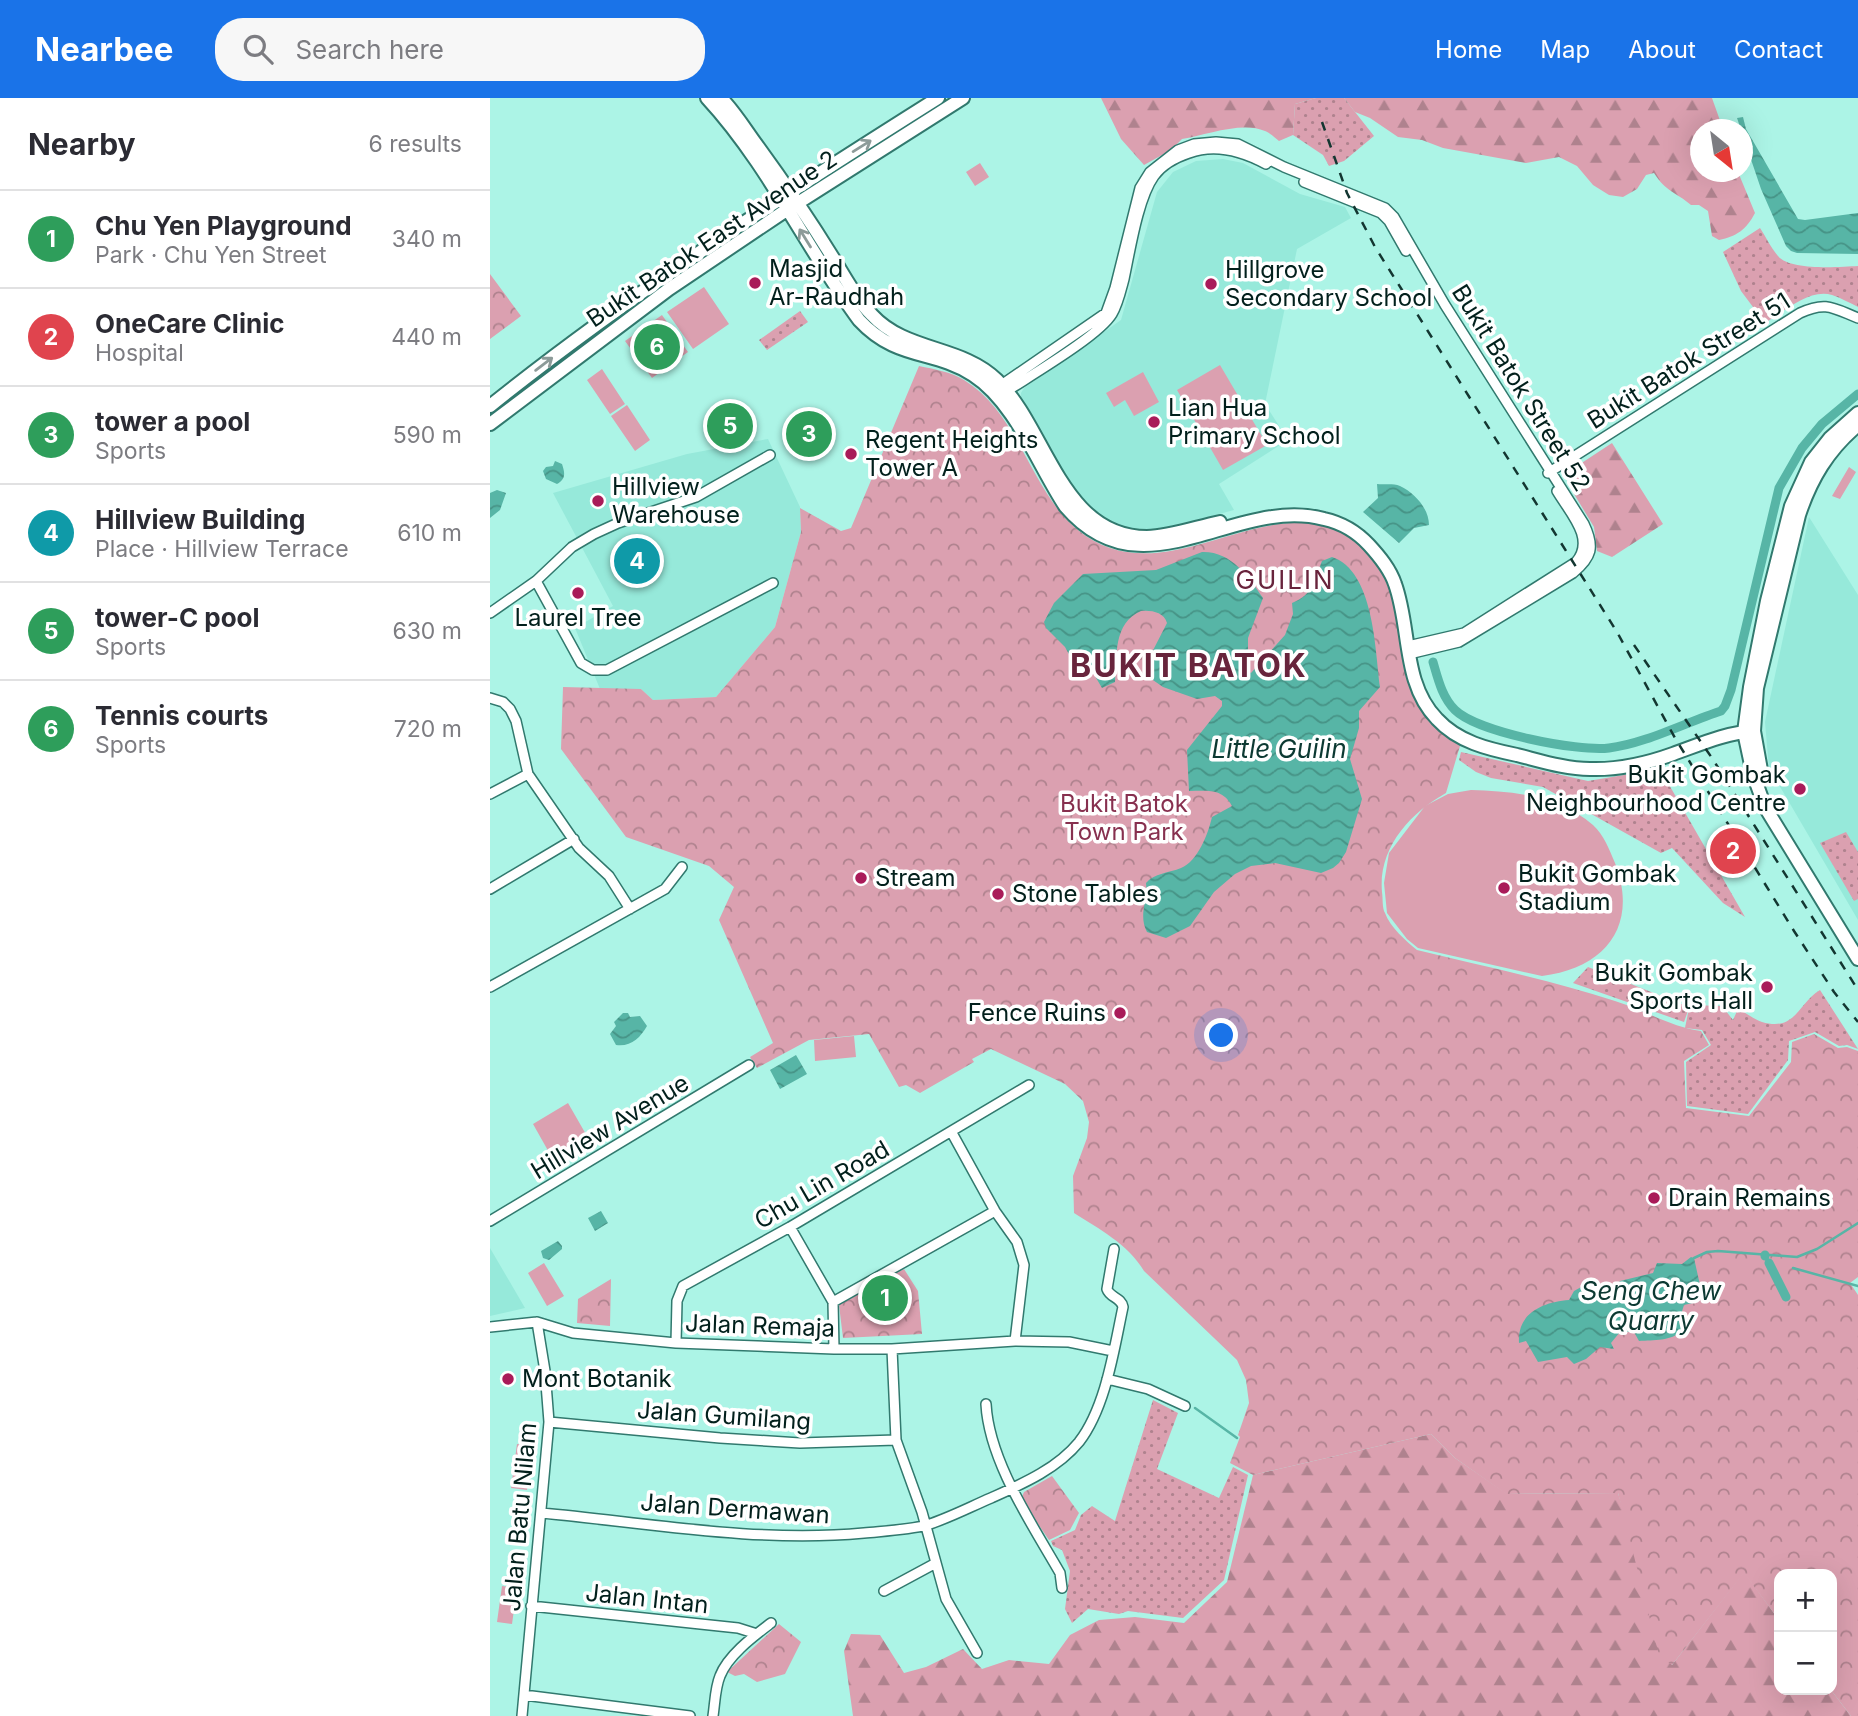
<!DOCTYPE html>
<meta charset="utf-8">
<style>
body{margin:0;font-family:Inter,sans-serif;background:#f7f7f7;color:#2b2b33}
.controls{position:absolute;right:21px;bottom:21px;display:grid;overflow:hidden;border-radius:14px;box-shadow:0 7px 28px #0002}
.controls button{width:63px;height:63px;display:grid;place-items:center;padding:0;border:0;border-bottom:2px solid #e1e1e2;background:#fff;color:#2b2b33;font:35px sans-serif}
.compass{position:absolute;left:1200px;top:21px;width:63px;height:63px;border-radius:50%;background:#fff;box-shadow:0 7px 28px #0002;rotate:150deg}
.you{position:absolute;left:732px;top:938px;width:24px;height:24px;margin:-18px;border:5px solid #fff;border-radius:50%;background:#1a73e8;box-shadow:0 0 0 10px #1a73e833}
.badge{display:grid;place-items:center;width:46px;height:46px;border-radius:50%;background:#1a73e8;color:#fff;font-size:23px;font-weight:700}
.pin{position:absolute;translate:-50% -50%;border:4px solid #fff;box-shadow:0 2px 7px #0006}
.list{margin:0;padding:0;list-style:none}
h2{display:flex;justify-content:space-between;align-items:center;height:91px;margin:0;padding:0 28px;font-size:30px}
h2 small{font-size:23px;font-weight:400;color:#7c7c81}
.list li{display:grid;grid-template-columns:46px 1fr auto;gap:21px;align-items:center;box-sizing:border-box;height:98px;padding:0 28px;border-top:2px solid #e1e1e2}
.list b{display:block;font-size:26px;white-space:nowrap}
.list p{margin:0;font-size:23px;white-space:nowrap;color:#7c7c81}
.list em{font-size:23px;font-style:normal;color:#7c7c81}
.icon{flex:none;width:38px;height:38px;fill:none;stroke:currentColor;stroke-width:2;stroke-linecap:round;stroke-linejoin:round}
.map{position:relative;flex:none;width:1368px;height:1618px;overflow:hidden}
header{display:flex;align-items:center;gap:42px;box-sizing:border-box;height:98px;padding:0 35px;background:#1a73e8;color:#fff}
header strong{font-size:33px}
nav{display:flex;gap:38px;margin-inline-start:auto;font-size:24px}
.search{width:490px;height:63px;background:#f7f7f7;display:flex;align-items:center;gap:18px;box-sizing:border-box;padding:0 24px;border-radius:28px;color:#7c7c81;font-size:26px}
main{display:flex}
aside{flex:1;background:#fff}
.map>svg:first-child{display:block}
.built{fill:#96e9da}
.grass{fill:url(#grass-dots)}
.forest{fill:url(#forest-firs)}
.park{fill:url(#park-crowns)}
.garden{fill:#dba0b0}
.water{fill:url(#water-waves)}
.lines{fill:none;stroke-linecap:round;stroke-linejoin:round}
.stream{stroke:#57b5a6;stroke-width:2.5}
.canal{stroke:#57b5a6;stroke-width:9}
.minor-casing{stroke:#31796e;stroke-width:12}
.tertiary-casing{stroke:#31796e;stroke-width:16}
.minor{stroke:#fff;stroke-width:9}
.tertiary{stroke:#fff;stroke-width:12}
.rail{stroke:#133631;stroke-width:2.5;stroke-dasharray:9 9;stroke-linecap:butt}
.oneway{stroke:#8d9b99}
.poi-dot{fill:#a91b59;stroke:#fff;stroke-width:2.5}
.labels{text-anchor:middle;stroke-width:7;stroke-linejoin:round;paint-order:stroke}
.street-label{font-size:24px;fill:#02201c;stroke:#fff}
.poi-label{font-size:24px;fill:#02201c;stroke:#fff;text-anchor:start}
.park-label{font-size:24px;fill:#87304f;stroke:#fff}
.neighbourhood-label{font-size:26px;letter-spacing:2px;fill:#68243c;stroke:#fff}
.water-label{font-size:26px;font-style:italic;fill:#0c3932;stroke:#fff}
.district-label{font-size:32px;font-weight:bold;letter-spacing:2px;fill:#68243c;stroke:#fff}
</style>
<header>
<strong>Nearbee</strong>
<div class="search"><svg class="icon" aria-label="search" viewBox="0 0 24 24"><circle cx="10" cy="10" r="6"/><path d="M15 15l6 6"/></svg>Search here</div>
<nav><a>Home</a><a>Map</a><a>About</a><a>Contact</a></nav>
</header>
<main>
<aside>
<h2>Nearby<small>6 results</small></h2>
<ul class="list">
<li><span class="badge" style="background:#2e9e5b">1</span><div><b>Chu Yen Playground</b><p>Park · Chu Yen Street</p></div><em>340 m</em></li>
<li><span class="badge" style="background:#e0444e">2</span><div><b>OneCare Clinic</b><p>Hospital</p></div><em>440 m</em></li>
<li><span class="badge" style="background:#2e9e5b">3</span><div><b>tower a pool</b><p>Sports</p></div><em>590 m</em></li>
<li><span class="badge" style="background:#0f9aa8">4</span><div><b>Hillview Building</b><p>Place · Hillview Terrace</p></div><em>610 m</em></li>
<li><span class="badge" style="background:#2e9e5b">5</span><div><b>tower-C pool</b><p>Sports</p></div><em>630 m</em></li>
<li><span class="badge" style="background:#2e9e5b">6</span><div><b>Tennis courts</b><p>Sports</p></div><em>720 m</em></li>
</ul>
</aside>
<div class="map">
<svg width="1368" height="1618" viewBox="0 0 1368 1618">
<defs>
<pattern id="grass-dots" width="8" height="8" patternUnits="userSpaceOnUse" patternTransform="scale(1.75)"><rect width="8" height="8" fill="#dba0b0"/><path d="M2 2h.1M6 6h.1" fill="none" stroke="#af828e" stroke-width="1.8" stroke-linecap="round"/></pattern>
<pattern id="forest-firs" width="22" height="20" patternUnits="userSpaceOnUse" patternTransform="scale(1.75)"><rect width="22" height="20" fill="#dba0b0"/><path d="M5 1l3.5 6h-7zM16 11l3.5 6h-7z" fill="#af828e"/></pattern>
<pattern id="park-crowns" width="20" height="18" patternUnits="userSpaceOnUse" patternTransform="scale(1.75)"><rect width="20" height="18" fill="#dba0b0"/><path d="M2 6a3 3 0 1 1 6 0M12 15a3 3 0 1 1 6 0" fill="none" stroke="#af828e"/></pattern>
<pattern id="water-waves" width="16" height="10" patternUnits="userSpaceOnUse" patternTransform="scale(1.75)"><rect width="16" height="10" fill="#57b5a6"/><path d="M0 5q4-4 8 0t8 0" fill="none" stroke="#469386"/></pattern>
</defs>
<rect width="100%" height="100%" fill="#acf4e6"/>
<!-- built -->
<path class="built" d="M733,61L753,65L810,96L855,109L861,120L807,151L775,306L798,342L729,386L744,412L670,432L660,433L631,430L612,421L588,400L531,307V295L534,290L631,222L667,94L683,74L706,63Z
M278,341L310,409L311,434L285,529L226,599L163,602L151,591H110L85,530L123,508L63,395L197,356Z
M1319,419L1368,497V822L1279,670L1275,624Z
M0,1150L35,1210L0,1218Z"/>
<!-- grass -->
<path class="grass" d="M826,0H854L884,38L854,63L839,68L833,57L803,37L805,6Z
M1270,130C1276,139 1281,150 1288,158C1300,173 1349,169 1368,168V209C1360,205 1351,200 1342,197C1320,190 1293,214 1275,225L1251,193L1233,154Z
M310,213L318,224L277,252L269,242Z
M971,654L1098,683L1170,671L1255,819L1233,805L1182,750L1171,755L1053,689L1001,680L986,674L969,662Z
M1356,734L1368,754V801L1364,803L1330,745Z
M1098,869L1199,909L1200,907L1232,908L1243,922L1248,911C1257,915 1263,921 1272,924C1306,934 1308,905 1330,892L1368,951L1357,947L1349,948L1325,934L1299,943L1298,962L1258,1016L1197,1008L1196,964L1221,947L1212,932L1195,930L1199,910L1194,924L1083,885Z
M663,1302L688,1315L667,1371L729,1400L743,1369L758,1377L734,1482L693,1520L638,1513L629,1516L598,1511L582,1525L575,1511L580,1473L572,1452L563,1448L561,1443L585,1432L591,1417L602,1408L625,1423Z"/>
<!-- forest -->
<path class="forest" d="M611,0H826L805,6L803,37L789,43C785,40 780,35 775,33C752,23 716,37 692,41L681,52L654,67L631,41Z
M854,0H1222L1233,31L1210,32V74H1248L1265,115C1256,132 1247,138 1229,142L1222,138L1218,113L1209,107H1201C1186,94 1176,94 1164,75L1156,77L1147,91L1133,99L1119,97L1103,87L1087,68L1069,59L1036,65L953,50L932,42L908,39L880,20L865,14Z
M1122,345L1173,426L1122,459L1107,453L1104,429L1078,386L1076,378L1081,372Z
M941,1336L965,1360L1017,1396L1128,1395L1182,1567L1254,1474L1289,1522V1592H1341L1361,1618H363L354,1553L361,1536L390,1537L414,1575L436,1569L473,1551L492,1571L519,1562L559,1566L580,1537L609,1522L645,1519L694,1525L737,1484L763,1377Z"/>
<!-- park -->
<path class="park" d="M0,176L31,218L0,241Z
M429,268C444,271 461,274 474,282C540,322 542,423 620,450C702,478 794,384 870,447C916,486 903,551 927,603C936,622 953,637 970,648L956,695C920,715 888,750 892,794C893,800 892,810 895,815C900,829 916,843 927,852C993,868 1060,882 1125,903C1154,912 1181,929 1211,933L1219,947L1194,963L1196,1010L1259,1018L1301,964L1302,944L1324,936L1348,950L1357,949L1368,953V1179L1360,1185L1368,1197V1618H1361L1341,1592L1342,1476H1289V1522L1254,1475L1182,1567L1169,1557L1128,1395L1016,1396L965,1360L941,1336L763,1377L740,1365L750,1339L748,1337L759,1305L756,1282L747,1262L654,1173C638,1146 609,1131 584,1115L583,1078L597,1040L599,1024L593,1003L575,986L501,951L482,961L484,964L430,995L416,987L409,989L379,936L319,942L267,970L260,959L283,945L229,822L244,789L219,768L136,739L71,651L73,589L151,591L163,602L226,599L285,529L311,434L310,410L351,433L361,430Z
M414,1171L428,1193L432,1236L353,1240L349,1207Z
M121,1181L120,1228L87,1225L88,1201Z
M562,1378L589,1415L580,1432L559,1442L531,1401L534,1394Z
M289,1526L311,1544L295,1576L267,1584L254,1576L245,1578L237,1574Z"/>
<!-- garden -->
<path class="garden" d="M490,65L499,79L485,88L476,74Z
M214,189L239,226L203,251L177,214Z
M172,217L198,254L162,280L135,243Z
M730,267L777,347L733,372L687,292Z
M112,271L135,306L120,316L97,282Z
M653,274L669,304L644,318L635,302L624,309L616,295Z
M137,307L160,342L145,353L121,318Z
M1359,369L1366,374L1350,401L1342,398Z
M981,692C1023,693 1070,698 1103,727C1114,737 1119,751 1125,765C1149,827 1116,870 1052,878L928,850L917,841L897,815L894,785L899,755L935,708L958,696Z
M364,938L366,959L325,963L324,942Z
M78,1005L101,1045L65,1065L43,1026Z
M54,1165L74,1198L57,1208L38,1175Z
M27,1346L43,1348L37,1392L21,1390Z
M12,1488L27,1490L22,1526L7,1524Z"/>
<!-- water -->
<path class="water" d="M1253,19L1256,31L1308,121L1315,122L1368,115V156L1307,155L1301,153L1296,148L1271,91L1247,20Z
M312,310L328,315L324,322L331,332L328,344L314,350C313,338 304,332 296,328L305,317L312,314Z
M243,319L258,326L255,329C246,327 242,329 236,337L230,338L235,326Z
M65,363L72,366C75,375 76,381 67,386L56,381L53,373L56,369L63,368Z
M887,386C894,387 903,385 910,388C925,395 939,411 939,427L924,430L909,445L873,414L888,400Z
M7,392L16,395L10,412L0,420V395Z
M712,454C741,453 758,478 773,500L758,540V553L755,570L761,575L795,537L803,516L802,505C824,496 824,483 832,463L842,459C884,473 885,551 890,589L869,613V630L860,661L872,701L856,754L849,765L843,770L831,775L785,765L761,768L745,776L724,794L700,828L676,840L657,834C648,817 658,803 656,785C664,775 679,775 691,770C708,763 718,736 722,719L742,708C732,690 718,693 699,693L697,652L732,608V603L725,598L707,601L673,589L660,580L657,564L677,525C674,514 661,512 651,513C623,525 627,558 625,584L612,590L602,573L587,571L575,549L556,530L554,524L564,505L593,476L666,472Z
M133,915H138L140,919L150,918L157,928C150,940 141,949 126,947L120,936L126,928L124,924Z
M306,957L317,976L290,991L280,972Z
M111,1113L118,1125L105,1133L98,1120Z
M68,1143L72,1148V1151L59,1162L53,1160L51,1153Z
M1201,1159L1204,1160L1210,1187L1207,1204L1194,1207L1189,1223L1192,1233C1181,1243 1164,1242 1149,1243L1144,1234H1130L1121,1245L1124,1251L1110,1249L1096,1261L1084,1266L1077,1259L1048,1264L1036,1243L1029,1245C1027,1215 1053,1204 1079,1202L1084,1193L1093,1188L1113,1194L1123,1191L1130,1183L1163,1175L1167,1165L1192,1166Z"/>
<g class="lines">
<!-- stream -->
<path class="stream" d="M1204,1160L1217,1154L1228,1153L1307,1159L1327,1151L1368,1125
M1303,1170L1368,1188
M705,1310L747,1340"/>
<!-- canal -->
<path class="canal" d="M943,564C948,581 952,599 965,612C987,634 1088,654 1119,650C1154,646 1197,624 1231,613L1235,608L1241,592L1289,390L1312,350L1332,326L1368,296
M1275,1157V1158
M1279,1165L1296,1199"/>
<!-- minor casing -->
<g class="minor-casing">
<path id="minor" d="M814,84L891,115L899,123L916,153
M507,290L616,215L625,190L650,90L660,74L688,52L704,46L726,44L748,46L794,69L895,110L904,119L955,207L1094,426C1105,449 1102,459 1083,475L969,544L919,556
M514,295C538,279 609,238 622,216C628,206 631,192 634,181C640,153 648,100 664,78C672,67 687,59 699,55C726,45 752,53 776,66
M1058,375L1310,215C1336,203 1343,210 1368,220
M46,483L91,565L103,572H117L283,485
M0,515L46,483L82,449L104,436L128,425L206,399L280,357
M918,548L974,535L1086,464C1106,441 1080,415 1067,393
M0,600L13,604L20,611L26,623L38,676L89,750L119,778L140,811
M0,696L38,676
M0,791L84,741
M0,889L175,791L192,769
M462,1035L505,1113L527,1144L534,1167L525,1243
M0,1123L259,967
M300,1129L343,1204L344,1251
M343,1204L505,1113
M0,1229L47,1224L83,1235L186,1245L344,1251H402L525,1243L579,1244L623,1253
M186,1245L187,1203L193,1188L300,1129L539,987
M402,1251L406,1342L432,1414L456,1501L487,1555
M617,1281L658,1291L695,1308
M496,1306C499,1363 542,1426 570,1475L572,1490
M59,1324L230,1340L310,1345L406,1342
M52,1415C158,1425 267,1445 374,1435C394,1433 418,1432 437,1427C459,1420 480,1409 501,1400C532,1386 567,1371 589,1344C616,1309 624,1251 633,1209C631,1199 620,1200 617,1191L624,1151
M394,1493L446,1465
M41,1508L248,1530L267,1536
M34,1597L200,1618
M32,1618L59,1324L55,1273L47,1224
M223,1618C225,1605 225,1590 230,1578C238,1557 264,1538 281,1525"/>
</g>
<!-- tertiary casing -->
<g class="tertiary-casing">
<path id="tertiary" d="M217,0C278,66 316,150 369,222C407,263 443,251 483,277C525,304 548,367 575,408C653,500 744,397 834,421C852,425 867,434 879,447C890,459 900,471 905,486C921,530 912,585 947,621C968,644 998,651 1027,657C1051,663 1076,671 1100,671C1127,672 1158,665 1183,656C1211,646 1235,635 1264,633
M231,0C244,13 255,31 266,46C293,83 319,121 343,160C355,179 366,201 382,217C416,254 471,247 507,282C557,331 571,439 657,439C681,438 706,429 730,424
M0,308C142,194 294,97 448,0
M1368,315L1340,340L1321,364L1301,408L1277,503L1260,589L1254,634L1263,676L1275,709L1368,861
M0,326L179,191L292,115L473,0
M1271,672L1264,633L1267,590L1309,417C1321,381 1338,352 1368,327"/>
</g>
<!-- minor -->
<use href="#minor" class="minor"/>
<!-- tertiary -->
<use href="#tertiary" class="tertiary"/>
<!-- rail -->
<path class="rail" d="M832,24L857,95L885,149L1127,534L1185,640L1304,833L1344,894L1368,924
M1144,547L1222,660L1368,892"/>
</g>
<!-- one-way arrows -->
<defs><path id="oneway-shaft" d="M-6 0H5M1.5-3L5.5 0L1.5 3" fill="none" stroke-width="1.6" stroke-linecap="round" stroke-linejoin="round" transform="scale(1.75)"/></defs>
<g class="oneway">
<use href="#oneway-shaft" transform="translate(372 48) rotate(-32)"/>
<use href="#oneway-shaft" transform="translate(315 140) rotate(-122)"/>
<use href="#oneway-shaft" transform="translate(54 266) rotate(-37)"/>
</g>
<!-- markers -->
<g class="poi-dot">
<circle cx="265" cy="185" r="7"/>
<circle cx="721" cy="186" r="7"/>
<circle cx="664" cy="324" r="7"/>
<circle cx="361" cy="356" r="7"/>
<circle cx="108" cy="403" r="7"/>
<circle cx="88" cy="495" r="7"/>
<circle cx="1310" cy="691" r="7"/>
<circle cx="371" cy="780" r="7"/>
<circle cx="1014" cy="790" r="7"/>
<circle cx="508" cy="796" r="7"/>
<circle cx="1277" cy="889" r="7"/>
<circle cx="630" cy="915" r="7"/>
<circle cx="1164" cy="1100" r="7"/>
<circle cx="18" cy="1281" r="7"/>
</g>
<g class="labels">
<!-- street labels -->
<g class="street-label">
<text transform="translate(222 141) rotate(-34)" y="8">Bukit Batok East Avenue 2</text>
<text transform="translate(1199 263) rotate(-32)" y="8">Bukit Batok Street 51</text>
<text transform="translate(1031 290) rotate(58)" y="8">Bukit Batok Street 52</text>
<text transform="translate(120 1029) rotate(-31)" y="8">Hillview Avenue</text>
<text transform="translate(332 1087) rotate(-30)" y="8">Chu Lin Road</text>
<text transform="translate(270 1228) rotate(2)" y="8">Jalan Remaja</text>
<text transform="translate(234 1318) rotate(4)" y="8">Jalan Gumilang</text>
<text transform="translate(245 1411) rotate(4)" y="8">Jalan Dermawan</text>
<text transform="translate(30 1419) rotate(-85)" y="8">Jalan Batu Nilam</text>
<text transform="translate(157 1501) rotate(6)" y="8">Jalan Intan</text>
</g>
<!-- poi labels -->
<g class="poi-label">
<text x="279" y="179">Masjid<tspan x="279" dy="28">Ar-Raudhah</tspan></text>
<text x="735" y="180">Hillgrove<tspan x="735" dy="28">Secondary School</tspan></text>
<text x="678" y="318">Lian Hua<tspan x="678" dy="28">Primary School</tspan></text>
<text x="375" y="350">Regent Heights<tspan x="375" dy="28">Tower A</tspan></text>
<text x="122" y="397">Hillview<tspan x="122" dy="28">Warehouse</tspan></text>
<text x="88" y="528" text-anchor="middle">Laurel Tree</text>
<text x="1296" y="685" text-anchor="end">Bukit Gombak<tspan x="1296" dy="28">Neighbourhood Centre</tspan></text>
<text x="1028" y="784">Bukit Gombak<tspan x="1028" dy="28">Stadium</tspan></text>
<text x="385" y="788">Stream</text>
<text x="522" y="804">Stone Tables</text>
<text x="1263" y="883" text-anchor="end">Bukit Gombak<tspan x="1263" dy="28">Sports Hall</tspan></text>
<text x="616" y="923" text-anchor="end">Fence Ruins</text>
<text x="1178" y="1108">Drain Remains</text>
<text x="32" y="1289">Mont Botanik</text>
</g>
<!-- park labels -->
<g class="park-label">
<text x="634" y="714">Bukit Batok<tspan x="634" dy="28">Town Park</tspan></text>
</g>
<!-- neighbourhood labels -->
<g class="neighbourhood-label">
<text x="795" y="491">GUILIN</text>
</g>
<!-- water labels -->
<g class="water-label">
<text x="789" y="660">Little Guilin</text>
<text x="1161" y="1202">Seng Chew<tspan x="1161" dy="30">Quarry</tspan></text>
</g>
<!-- district labels -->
<g class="district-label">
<text x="699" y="579">BUKIT BATOK</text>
</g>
</g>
</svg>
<div class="controls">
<button>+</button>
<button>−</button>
</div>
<svg class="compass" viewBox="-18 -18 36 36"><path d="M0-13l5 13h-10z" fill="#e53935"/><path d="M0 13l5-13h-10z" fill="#7c7c81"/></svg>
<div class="you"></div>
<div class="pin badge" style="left:395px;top:1200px;background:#2e9e5b">1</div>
<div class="pin badge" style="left:1243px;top:753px;background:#e0444e">2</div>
<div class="pin badge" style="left:319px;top:336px;background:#2e9e5b">3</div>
<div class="pin badge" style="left:147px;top:463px;background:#0f9aa8">4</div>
<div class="pin badge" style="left:240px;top:328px;background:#2e9e5b">5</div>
<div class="pin badge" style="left:167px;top:249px;background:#2e9e5b">6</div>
</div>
</main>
